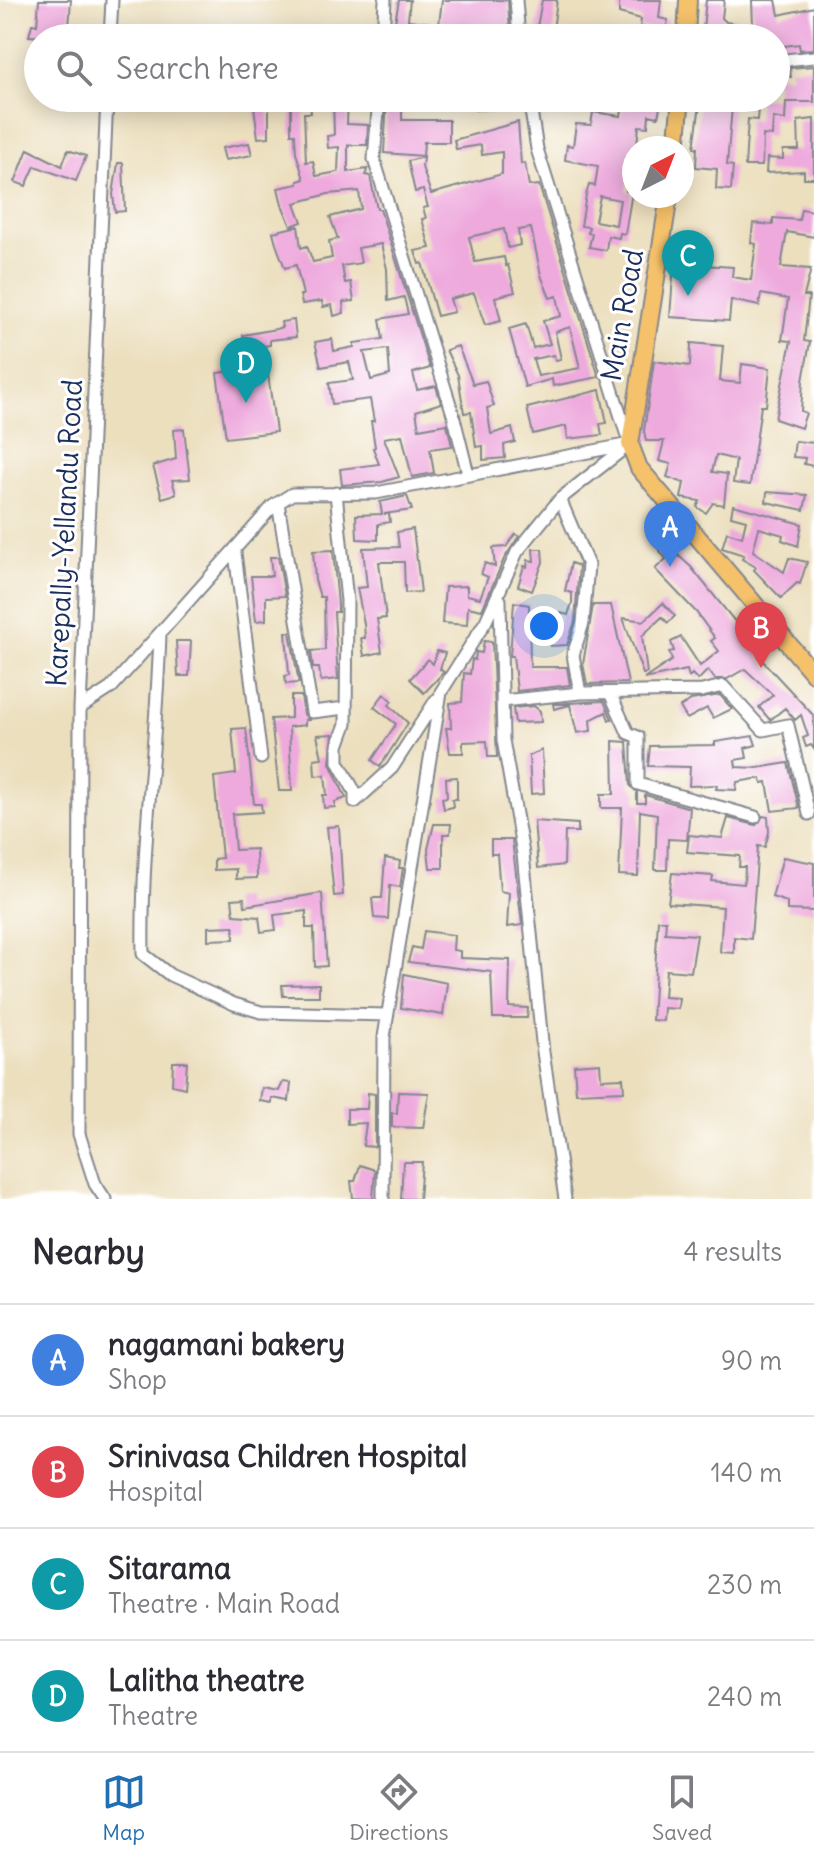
<!DOCTYPE html>
<meta charset="utf-8">
<style>
body{margin:0;font-family:Delius,sans-serif;background:#f7f7f7;color:#2b2b33}
.compass{position:absolute;left:622px;top:136px;width:72px;height:72px;border-radius:50%;background:#fff;box-shadow:0 4px 20px #0003;rotate:42deg}
.you{position:absolute;left:544px;top:626px;width:28px;height:28px;margin:-20px;border:6px solid #fff;border-radius:50%;background:#1a73e8;box-shadow:0 0 0 12px #1a73e833}
.badge{display:grid;place-items:center;width:52px;height:52px;border-radius:50%;background:#1f6fb2;color:#fff;font-size:26px;font-weight:700}
.pin{position:absolute;translate:-50% -66px;filter:drop-shadow(0 2px 4px #0008)}
.pin::after{content:'';position:absolute;top:42px;width:28px;height:24px;background:inherit;clip-path:polygon(0 0,100% 0,50% 100%)}
.list{margin:0;padding:0;list-style:none}
h2{display:flex;justify-content:space-between;align-items:center;height:104px;margin:0;padding:0 32px;font-size:34px}
h2 small{font-size:26px;font-weight:400;color:#7c7c81}
.list li{display:grid;grid-template-columns:52px 1fr auto;gap:24px;align-items:center;box-sizing:border-box;height:112px;padding:0 32px;border-top:2px solid #e1e1e2}
.list b{display:block;font-size:30px;white-space:nowrap}
.list p{margin:0;font-size:26px;white-space:nowrap;color:#7c7c81}
.list em{font-size:26px;font-style:normal;color:#7c7c81}
.icon{flex:none;width:44px;height:44px;fill:none;stroke:currentColor;stroke-width:2;stroke-linecap:round;stroke-linejoin:round}
.map{position:relative;flex:none;width:814px;height:1199px;overflow:hidden}
.search{position:absolute;background:#fff;box-shadow:0 4px 20px #0003;left:24px;right:24px;top:24px;height:88px;display:flex;align-items:center;gap:20px;box-sizing:border-box;padding:0 28px;border-radius:44px;color:#7c7c81;font-size:30px}
.sheet{height:552px;background:#fff}
nav{display:flex;justify-content:space-around;align-items:center;box-sizing:border-box;height:112px;border-top:2px solid #e1e1e2;background:#fff;font-size:22px;color:#7c7c81}
nav a{display:grid;justify-items:center;gap:4px}
nav .on{color:#1f6fb2}
.map>svg:first-child{display:block}
.building{fill:#eea9dd;fill-rule:evenodd}
.lines{fill:none;stroke-linecap:round;stroke-linejoin:round}
.minor-casing{stroke:#84878e;stroke-width:15}
.highway-casing{stroke:#84878e;stroke-width:20}
.minor{stroke:#fff;stroke-width:11}
.highway{stroke:#f5c16b;stroke-width:16}
.labels{text-anchor:middle;stroke-width:6;stroke-linejoin:round;paint-order:stroke}
.street-label{font-size:28px;fill:#1b2f5e;stroke:#fff}
</style>
<div class="map">
<svg width="814" height="1199" viewBox="0 0 814 1199">
<rect width="100%" height="100%" fill="#fff"/>
<filter id="ink" filterUnits="userSpaceOnUse"><feTurbulence type="fractalNoise" baseFrequency=".0125" numOctaves="2"/><feDisplacementMap in="SourceGraphic" scale="16" xChannelSelector="R" yChannelSelector="G"/><feConvolveMatrix kernelMatrix="1 2 1 2 8 2 1 2 1" color-interpolation-filters="sRGB"/></filter>
<filter id="wash" filterUnits="userSpaceOnUse"><feTurbulence type="fractalNoise" baseFrequency=".006" numOctaves="4" result="noise"/><feDisplacementMap in="SourceGraphic" scale="32" xChannelSelector="R" yChannelSelector="G"/><feGaussianBlur stdDeviation="1.8" result="paint"/><feColorMatrix in="noise" values="0 0 0 0 0 0 0 0 0 0 0 0 0 0 0 0 0 1.4 0 .05"/><feComposite in="paint" operator="in"/></filter>
<g filter="url(#wash)">
<rect width="100%" height="100%" fill="#ecdfbe"/>
<g id="blocks">
<!-- building -->
<path class="building" d="M39,0H71L69,27L65,38L29,36L32,24L37,25Z
M399,0H410L408,20L439,24L442,0H508L510,33L504,32L503,38H392Z
M542,0H557L552,38H535Z
M619,0H661L659,18L668,20L666,30L640,27L641,19L619,13Z
M706,0H724L722,18L726,22L753,26L752,0H776L779,15L814,7V49L800,50L799,44L784,46V52H776V38H761V30L745,32L744,36L712,31L711,38H702Z
M814,66V102H786L785,120L773,118L772,136L763,135L762,166H745L748,119L757,120L759,98H776V74L791,77L790,68Z
M253,98H265L269,103V137L258,138Z
M333,98H348L347,124L368,125L367,145H348V172L367,169L366,175L370,176L377,209H380L430,368L413,373L417,390L436,386L441,403L416,411L419,429L447,424L452,446L430,449L434,473L412,477L402,435L384,438L399,477L382,482L342,485L340,469L379,464L373,448L375,447L371,421H374L370,399L332,404L329,383L353,380L349,362L321,367L315,342L332,339L334,351L354,347V343L383,339L380,319L408,314L404,297L388,301L387,269L381,244L358,248L361,263L342,266L345,283L351,282L354,301L343,302L344,313L334,316L332,305L323,307L322,301L302,304L300,295H303L296,265L285,268L277,247L273,232L298,226L301,248L307,246L313,262L332,258L329,241L338,239L330,217L361,209L359,191L328,194L295,203L302,222L291,226L282,205L278,188L298,184V181L304,179L296,153L295,134H291V101L310,100L311,113H304L306,162L313,161L316,176L338,172L339,147L328,148L327,136L334,135ZM388,349L390,375L371,380L364,352Z
M387,98H433V105L402,106V120H449V142H424L423,156L384,153Z
M474,98H521V108L475,110Z
M624,98H662L658,117L649,115L648,127L639,126L634,172L630,171L626,191L632,192L625,234L620,233L619,238L608,236L606,250L589,247L592,234L588,233L589,227L581,226L586,195L589,185L595,186L598,166L565,160L567,145L573,146L576,124L591,125L593,112L621,116ZM600,196L620,200L616,225L595,221Z
M700,104L732,107L727,165L733,166L731,190L716,189L717,169L696,167L697,148H694Z
M814,119V178H804V171L766,173L767,158L783,159V150H799L798,121Z
M518,122L521,164L525,163L529,186L539,185L599,377L553,386L552,379L525,387L509,329L526,324L533,348L550,344L543,321L561,316L557,296L550,298L541,275L531,228L518,230L520,245L508,248L504,229L469,237L475,262L504,257L506,266L508,265L515,292L495,297L501,321L485,325L474,293L450,299L454,312L437,316L422,263L419,264L415,251L430,248L422,219L426,218L423,208L428,207L423,190L415,192L408,161L423,157L422,167L431,194L502,174V152L482,155L481,145L456,149L454,140ZM570,327L580,368L538,376L533,359L554,355L555,360L561,359L555,332Z
M249,143L252,155L225,160L222,148Z
M28,149L62,166L68,150L86,156L76,181L35,166L26,186L15,182Z
M118,163H123L125,211L115,212L113,194Z
M801,209L814,211V237L787,232L781,267L811,269L804,296H809L804,341L810,342L803,381L801,411L806,413L801,428L775,419L791,341L782,340L788,299L761,294L759,306L731,300L729,321L670,317L674,263L733,267L732,277L751,280L756,244L751,243L753,223L773,225V218L799,220Z
M294,320L296,337L270,340V345L246,349L243,335L276,329L282,327L281,322Z
M691,343L723,346L720,381L740,383L742,364L770,368L766,406H761L750,485L733,483L736,460L716,455L712,472L727,474L724,505L713,503L706,513L697,507L700,501L681,498L684,483L667,477L671,464L659,461L664,441H646L644,431L654,361L690,366Z
M458,346L473,384L486,381L494,406L487,408L491,434L512,428L515,442L504,445L505,458L483,460V446L476,447L471,412L464,413L458,375L446,350Z
M267,367L276,432L226,438L217,373Z
M600,390L607,423L600,424L602,435L568,439L566,426L533,434L527,408Z
M184,429L190,479L172,480L176,494L162,498L153,466L176,459L174,430Z
M795,441L814,443V466L804,464L805,458L793,457Z
M767,492L807,495L804,510L766,502Z
M407,496L412,510L384,514H389L390,522L378,524V540L357,539L356,515L382,514L380,502Z
M733,505L802,524L798,546L782,540L783,535L759,528L753,551L784,572L789,558L807,562L800,584L797,583L781,598L754,570L756,567L742,559L744,555L722,548L727,532L742,537L746,520L731,516Z
M413,529L421,592L405,593L404,562H379L386,618L377,619L382,652L364,656L361,638H365L364,624L357,588L367,587L363,548L399,547L397,532Z
M516,534L519,536L504,559L482,610L468,607L467,625L442,623L445,587L467,586V595L480,598L488,577L481,574L485,563L495,567L493,548L506,547Z
M659,538L691,567L762,655L759,657L814,716V749L811,745L806,747L803,738L808,736L801,715L795,720L785,708L770,720L759,707L773,695L745,669L727,679H715L708,670L698,680L692,674L689,677L687,670L644,679L672,660L669,652L674,651L671,642L681,637L700,666L719,651L711,641L715,638L696,612L655,569L666,559L654,543Z
M533,549H542L543,562L532,591L518,586L524,566L527,567L528,560L534,561Z
M333,550L338,605V612H334L338,679L321,681L319,668H313L311,651L325,650L324,597H320L315,580L313,551Z
M270,557H278L285,596L266,597V620L256,621L251,576H272Z
M571,563L579,566L575,621L567,645L550,646V637H556L555,623H560L561,613L568,615L572,603V593L565,591Z
M514,602L529,605L530,667H567L570,685L517,691L513,656H510Z
M663,603L675,616L668,623L662,617L642,636L647,673L643,674L623,618L644,621Z
M593,605H611L628,683L587,684L583,664Z
M286,632H290L299,683L286,684L285,676L289,675Z
M176,641H191L189,676H178Z
M484,641L492,642L497,757H488L487,741L463,742V753H450L446,728H451L450,703L462,702L464,673L470,674L472,659L475,660L476,652L482,653Z
M437,651L445,653L440,669L444,672L424,693L410,679L428,659L433,664Z
M384,694L392,701L389,705L408,723L380,767L372,760L396,724L374,707Z
M720,695L732,709L713,718L707,708L687,719L680,707L691,700Z
M291,696H301L304,714L309,720H305V725L289,727L292,791H279L271,719L291,718Z
M604,701L612,719L609,720L606,712L590,720L591,731L577,733L570,705L554,709L553,704Z
M534,706L540,711L541,722L515,723L513,708Z
M246,728L254,804H261L262,812L232,814L235,850L256,849L257,878L236,879V869L214,870V859L222,858L214,777L236,774L232,729Z
M333,734L330,763L346,798L335,802V807L324,808L323,795H327L325,775L315,776L314,759L322,758L317,735Z
M753,736L756,745L745,748L747,758L735,760L736,767L757,768L788,763L799,808L772,811L767,782L762,783L761,778L737,782L736,790L716,789L717,785L689,786L690,767L648,766L650,746L715,745V742Z
M613,741L627,742L630,785L637,792V803H645V795L690,808L687,840L668,839L667,870H655L657,814L640,811L638,876L619,875L622,808H601V794H614Z
M542,750L544,793L531,794L529,756Z
M457,777V799H452L453,807L444,809L442,798L447,797L446,778Z
M763,816L768,817L769,832L765,847L758,846L751,939L734,937V953L720,952L723,907L668,903L672,873L713,876L712,881L744,884L745,867H739L740,856L687,852L689,835L722,838L728,818L756,825Z
M534,821L578,824V832H565L564,865L538,868Z
M434,824H451L450,834H443V868H430L428,849Z
M339,826L343,895L334,896L327,827Z
M491,840H512L522,925L507,927L509,893L500,891L497,854H491Z
M783,857L814,863V911L787,910V902L772,897Z
M385,858L400,861L399,868H403L400,887L390,885L388,919L374,918L372,898H382Z
M322,893L327,966L315,967L314,928H306V911L274,915L276,930L261,932L259,917L234,915L232,899L244,898L245,906Z
M658,920H666L665,933L697,935L691,972L666,970L664,997L679,998L678,1009L664,1008L663,1021L652,1020Z
M234,926V939L208,940V927Z
M424,931L454,935L453,950L460,951V958L510,960L509,1007L528,1008L527,1018H493L491,972L408,962L412,947L421,949Z
M404,974L447,983L443,1015L401,1008Z
M319,984V996H283L282,985Z
M173,1062H187L185,1088L172,1085Z
M600,1063L601,1079L623,1078L624,1091L576,1093L574,1065Z
M283,1082L291,1083L289,1101L272,1098V1103L260,1101L262,1088L279,1091Z
M398,1092L429,1093L423,1128L392,1127V1113H397Z
M368,1093L375,1094V1147L363,1146L366,1123L347,1124V1109H367Z
M403,1162H422L419,1199H401Z
M360,1165L375,1170L373,1199L353,1198L351,1181H355Z"/>
</g>
</g>
<g filter="url(#ink)">
<use href="#blocks" fill-opacity="0" stroke="#84878e" stroke-width="2"/>
<g class="lines">
<!-- minor casing -->
<g class="minor-casing">
<path id="minor" d="M516,0L519,38
M110,38L112,0
M383,38L385,0
M776,61L814,57
M379,98L374,159L453,414L468,474
M529,98L537,149L628,439
M336,493L347,601L346,724L338,746V762L355,792V802L392,768L436,700
M278,503L312,712L346,708
M235,553L261,758
M500,600L503,740L523,854L543,1052L565,1199
M160,633C157,740 141,847 143,954L170,975L234,1004L261,1012L387,1015
M580,693L573,655L583,623L588,565L560,499L626,447
M610,693L628,733L638,737V784L755,817
M502,701L580,693L702,691L723,686L763,730L788,725L809,814
M80,708L111,688L273,506L292,494L376,493L630,444
M105,1199L95,1184L79,1134L80,708L107,98
M383,1199L384,1037L441,692L486,621L517,552L560,499"/>
</g>
<!-- highway casing -->
<g class="highway-casing">
<path id="highway" d="M686,38L688,0
M676,148L681,98
M669,196L630,444L639,468L814,674"/>
</g>
<!-- minor -->
<use href="#minor" class="minor"/>
<!-- highway -->
<use href="#highway" class="highway"/>
</g>
</g>
<g class="labels">
<!-- street labels -->
<g class="street-label">
<text transform="translate(622 315) rotate(-80)" y="10">Main Road</text>
<text transform="translate(64 533) rotate(-87)" y="10">Karepally-Yellandu Road</text>
</g>
</g>
</svg>
<svg class="compass" viewBox="-18 -18 36 36"><path d="M0-13l5 13h-10z" fill="#e53935"/><path d="M0 13l5-13h-10z" fill="#7c7c81"/></svg>
<div class="you"></div>
<div class="pin badge" style="left:670px;top:567px;background:#3f7fe0">A</div>
<div class="pin badge" style="left:761px;top:668px;background:#e0444e">B</div>
<div class="pin badge" style="left:688px;top:296px;background:#0f9aa8">C</div>
<div class="pin badge" style="left:246px;top:403px;background:#0f9aa8">D</div>
<div class="search"><svg class="icon" aria-label="search" viewBox="0 0 24 24"><circle cx="10" cy="10" r="6"/><path d="M15 15l6 6"/></svg>Search here</div>
</div>
<section class="sheet">
<h2>Nearby<small>4 results</small></h2>
<ul class="list">
<li><span class="badge" style="background:#3f7fe0">A</span><div><b>nagamani bakery</b><p>Shop</p></div><em>90 m</em></li>
<li><span class="badge" style="background:#e0444e">B</span><div><b>Srinivasa Children Hospital</b><p>Hospital</p></div><em>140 m</em></li>
<li><span class="badge" style="background:#0f9aa8">C</span><div><b>Sitarama</b><p>Theatre · Main Road</p></div><em>230 m</em></li>
<li><span class="badge" style="background:#0f9aa8">D</span><div><b>Lalitha theatre</b><p>Theatre</p></div><em>240 m</em></li>
</ul>
</section>
<nav>
<a class="on"><svg class="icon" aria-label="map" viewBox="0 0 24 24"><path d="M3 6l6-2 6 2 6-2v14l-6 2-6-2-6 2zM9 4v14M15 6v14"/></svg>Map</a>
<a><svg class="icon" aria-label="directions" viewBox="0 0 24 24"><path d="M12 3l9 9-9 9-9-9zM9 14v-3h6M13 9l2 2-2 2"/></svg>Directions</a>
<a><svg class="icon" aria-label="saved" viewBox="0 0 24 24"><path d="M7 4h10v16l-5-4-5 4z"/></svg>Saved</a>
</nav>
